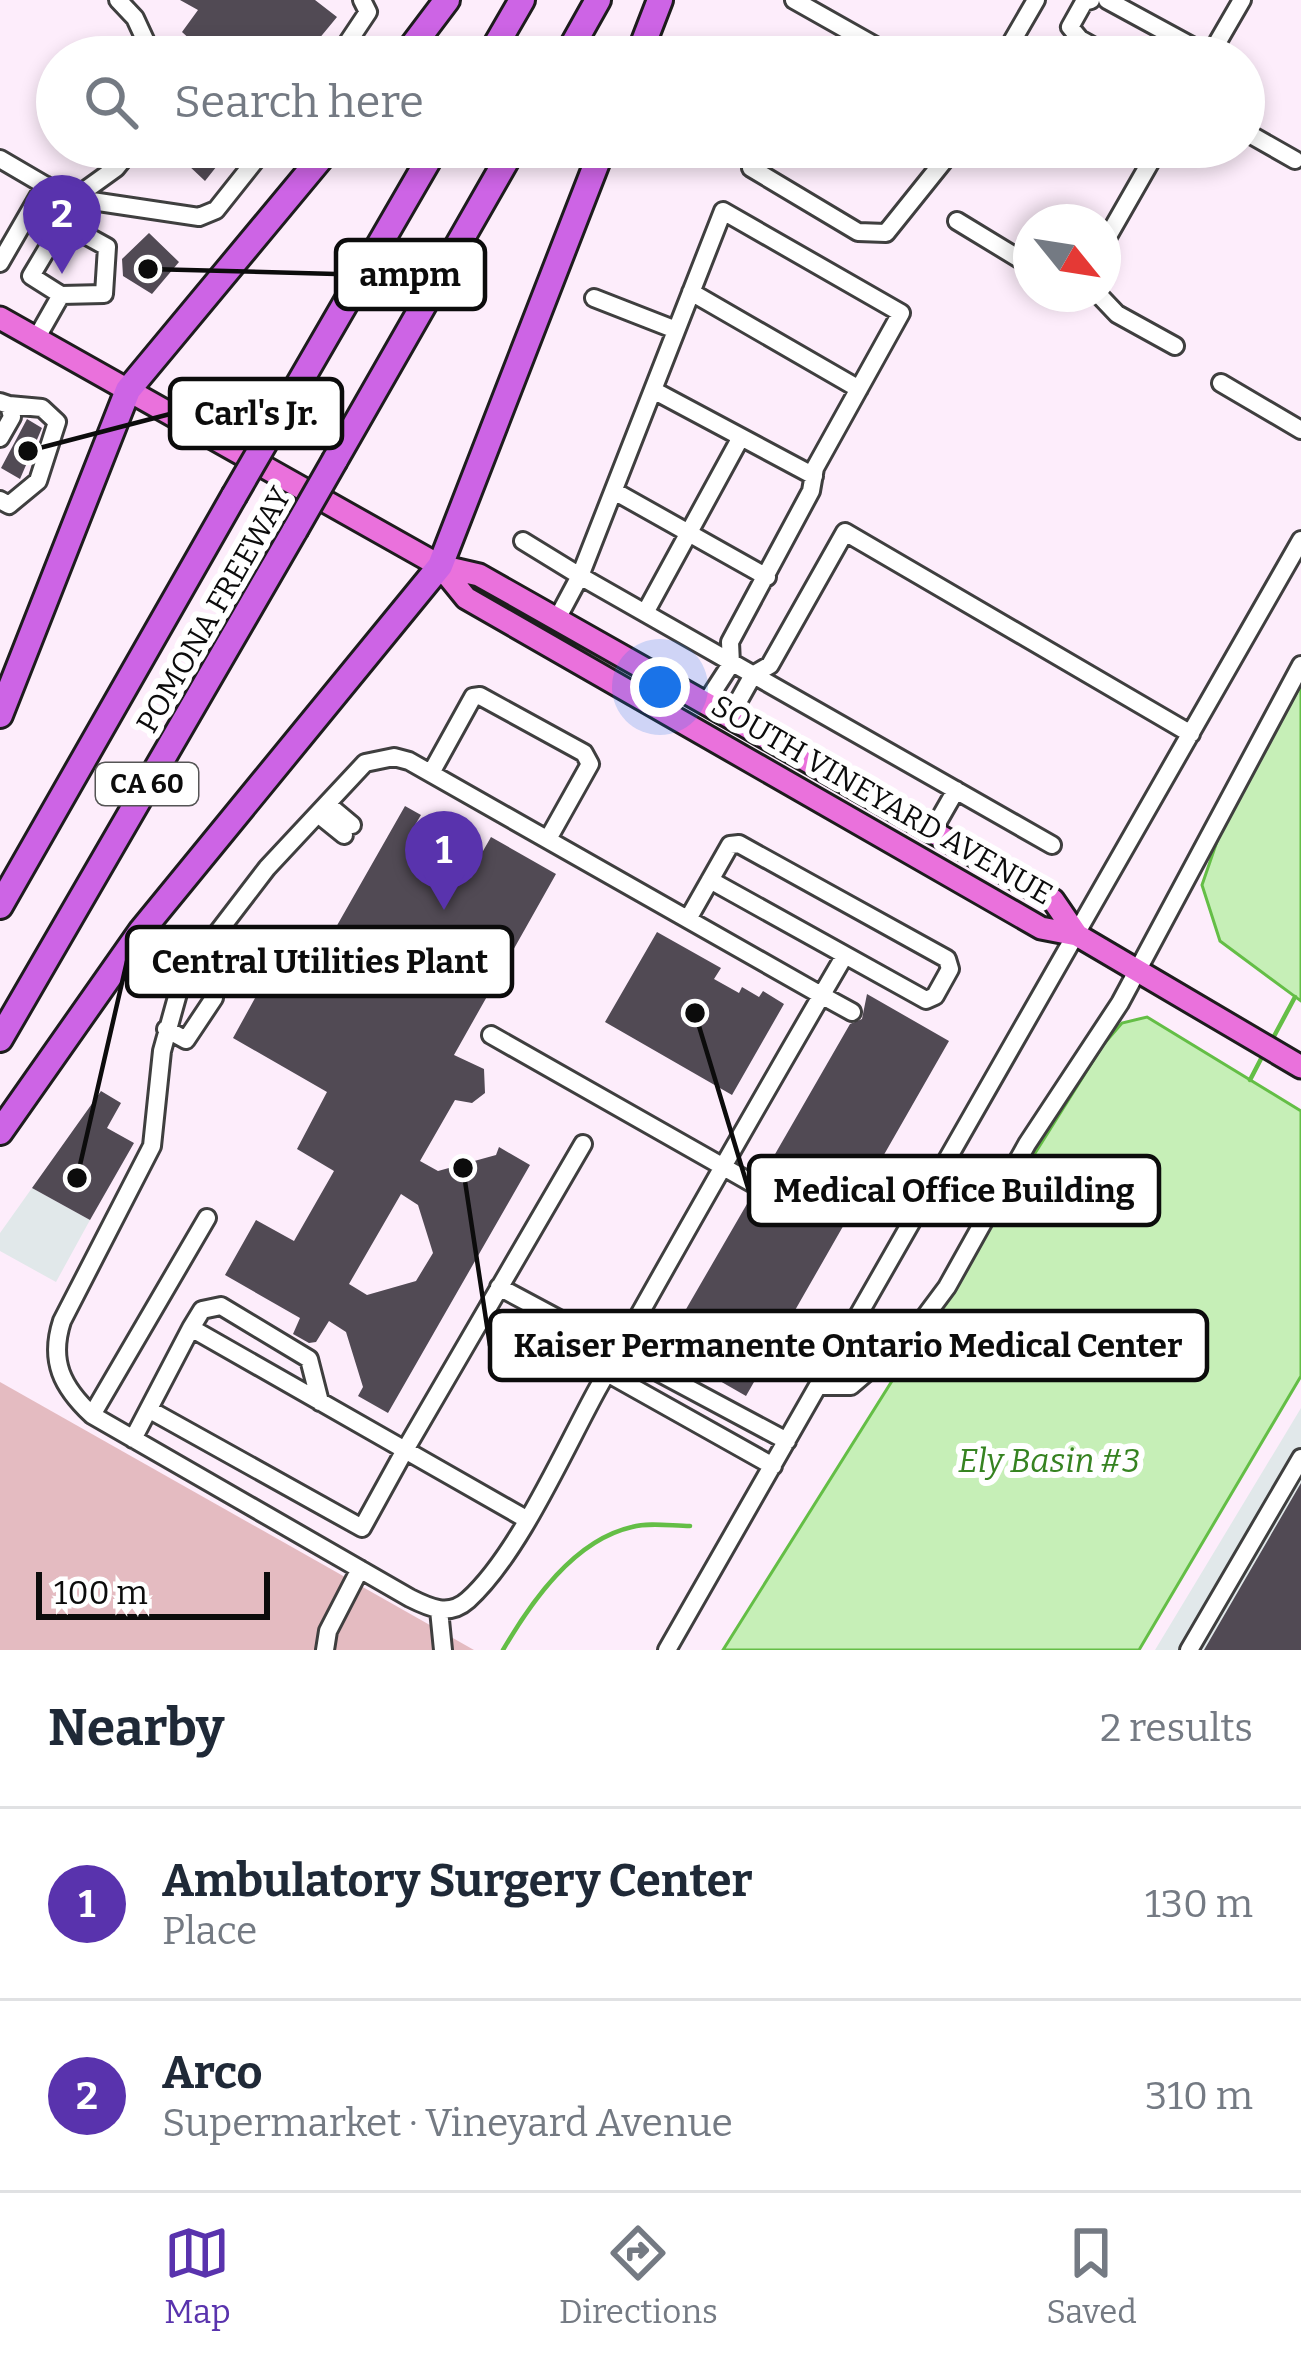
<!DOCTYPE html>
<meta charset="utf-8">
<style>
body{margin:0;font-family:Bitter,serif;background:#f6f6f7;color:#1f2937}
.compass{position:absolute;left:1013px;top:204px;width:108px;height:108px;border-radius:50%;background:#fff;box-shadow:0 6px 18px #0003;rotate:120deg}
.scale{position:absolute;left:36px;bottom:30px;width:234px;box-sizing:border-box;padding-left:12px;border:6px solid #0c0c0c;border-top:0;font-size:33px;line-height:42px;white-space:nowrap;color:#0c0c0c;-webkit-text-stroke:9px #fff;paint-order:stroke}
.you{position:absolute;left:660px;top:687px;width:42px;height:42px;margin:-30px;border:9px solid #fff;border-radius:50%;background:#1a73e8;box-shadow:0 0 0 18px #1a73e833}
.badge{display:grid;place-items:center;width:78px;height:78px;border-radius:50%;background:#5933ad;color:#fff;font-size:39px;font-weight:700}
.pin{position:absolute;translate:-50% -99px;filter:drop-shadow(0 3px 6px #0008)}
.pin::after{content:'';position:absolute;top:63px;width:42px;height:36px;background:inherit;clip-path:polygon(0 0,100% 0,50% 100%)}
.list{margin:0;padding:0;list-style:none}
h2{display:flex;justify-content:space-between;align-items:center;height:156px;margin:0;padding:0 48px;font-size:51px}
h2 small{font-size:39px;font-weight:400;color:#747a83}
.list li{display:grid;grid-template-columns:78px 1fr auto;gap:36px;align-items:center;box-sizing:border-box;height:192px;padding:0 48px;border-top:3px solid #e0e1e3}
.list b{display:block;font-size:45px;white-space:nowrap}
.list p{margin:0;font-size:39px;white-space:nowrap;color:#747a83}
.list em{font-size:39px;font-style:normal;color:#747a83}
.icon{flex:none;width:66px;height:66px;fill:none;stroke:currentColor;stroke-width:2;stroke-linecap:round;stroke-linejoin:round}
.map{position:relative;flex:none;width:1301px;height:1650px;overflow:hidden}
.search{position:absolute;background:#fff;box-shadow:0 6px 18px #0003;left:36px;right:36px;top:36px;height:132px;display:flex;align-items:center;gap:30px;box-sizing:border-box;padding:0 42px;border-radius:66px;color:#747a83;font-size:45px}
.sheet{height:540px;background:#fff}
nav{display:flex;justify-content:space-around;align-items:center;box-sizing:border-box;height:168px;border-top:3px solid #e0e1e3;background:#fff;font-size:33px;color:#747a83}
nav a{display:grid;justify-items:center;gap:6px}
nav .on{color:#5933ad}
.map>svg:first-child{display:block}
.industrial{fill:#e1e8ea}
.green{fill:#e4bbc1}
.water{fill:#c6efb7;stroke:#64be46;stroke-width:3}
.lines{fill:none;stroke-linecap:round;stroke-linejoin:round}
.stream{stroke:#64be46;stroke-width:4.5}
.building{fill:#514a54;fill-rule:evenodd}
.minor-casing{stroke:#3f3f3f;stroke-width:22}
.major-casing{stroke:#1d1d1d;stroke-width:27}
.highway-casing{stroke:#1d1d1d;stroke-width:30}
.minor{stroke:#fff;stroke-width:16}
.major{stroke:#ea71dc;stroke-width:21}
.highway{stroke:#cd64e5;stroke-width:24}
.highway-bridge-casing{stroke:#1d1d1d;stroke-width:30;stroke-linecap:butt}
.highway-bridge{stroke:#cd64e5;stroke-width:24}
.labels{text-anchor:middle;stroke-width:12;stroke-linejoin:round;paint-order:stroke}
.shield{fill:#fff;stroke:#555;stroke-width:3}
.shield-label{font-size:27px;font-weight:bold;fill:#0c0c0c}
.street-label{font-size:30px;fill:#0c0c0c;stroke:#fff}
.water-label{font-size:33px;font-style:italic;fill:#368321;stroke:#fff}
.leader{fill:none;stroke:#0c0c0c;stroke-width:4.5}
.callout-dot{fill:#0c0c0c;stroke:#fff;stroke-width:4.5}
.callout{fill:#fff;stroke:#0c0c0c;stroke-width:4.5}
.callout-label{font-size:33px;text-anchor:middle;font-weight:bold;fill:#0c0c0c}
</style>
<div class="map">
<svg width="1301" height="1650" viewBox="0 0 1301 1650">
<rect width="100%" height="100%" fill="#fdedfb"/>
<!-- industrial -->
<path class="industrial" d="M32,1188L90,1220L56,1282L0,1251V1233Z
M1301,1408V1650H1155Z"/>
<!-- green -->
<path class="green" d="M0,1382L474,1650H0Z"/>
<!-- water -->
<path class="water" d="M1301,685V1001L1220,941L1202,885L1224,821Z
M1147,1017L1301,1111V1376L1139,1650H723L1103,1045L1122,1023Z"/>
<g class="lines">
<!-- stream -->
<path class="stream" d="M1272,1040L1295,997
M1250,1080L1263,1055
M503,1650C531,1602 574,1540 632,1527C649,1522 672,1526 690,1526"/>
</g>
<!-- building -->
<path class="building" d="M180,0H315L337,17L304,57H220L207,47L204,52L182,32L198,10Z
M169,147H232L205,181Z
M149,233L179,262L152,294L123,276L122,259Z
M27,419L42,428L20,479L1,468Z
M405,806L421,815L415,825L437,838L442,830L483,851L491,837L556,874L454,1055L484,1069L485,1093L472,1103L455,1100L420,1161L438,1171L496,1155L499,1147L530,1165L388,1413L358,1396L363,1387L346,1332L329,1321L316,1342L309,1343L293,1334L300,1318L225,1275L256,1220L294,1241L334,1171L297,1149L327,1092L233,1038L265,980L260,968L271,948L280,953L289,938L312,951L323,932L331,936ZM401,1194L418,1205L433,1253L416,1281L367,1295L349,1284Z
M657,932L721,968L714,979L739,993L742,987L759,997L763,991L784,1004L732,1095L605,1022Z
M867,994L949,1041L746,1396L664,1349L678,1336V1323L751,1197L769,1191L763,1175L850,1024L862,1019Z
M101,1091L121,1103L107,1128L134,1143L90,1220L32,1188Z
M1301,1483V1650H1204Z"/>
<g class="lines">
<!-- minor casing -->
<g class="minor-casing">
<path id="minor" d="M118,0L135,18L153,57
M794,0L895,57
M1091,0L1084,2L1070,27L1080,39L1112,57
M1107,0L1210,56
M338,57L368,12L362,0
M1003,57L1036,0
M1209,57L1242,0
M1244,131L1295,160
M761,147L751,168L858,232L886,233L955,147
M0,159L65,197L199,217L216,210L266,147
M73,199L116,168L133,147
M957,221L1031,266
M1103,245L1159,147
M0,263L45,185
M691,292L859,389
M1098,294L1117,314L1175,346
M61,295L31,276L62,224L78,231
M594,298L676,330
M36,339L61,295L104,294L107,247L78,231L89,201
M1221,383L1301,430
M653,390L814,476
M0,402L9,405L12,417L0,438
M614,491L767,577
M0,500L9,505L38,481L57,422L42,408L9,405
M523,541L580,576L557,619
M645,613L741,437
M707,701L731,664L730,642L811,491L815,468L901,313L723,211L580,576L1052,845
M730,716L753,675L770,665L845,532L1191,734
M431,773L473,697L480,696L584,753L590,764L548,839
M327,804L352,825
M318,814L344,835
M932,832L956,790
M688,919L730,845L739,844L947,959L950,969L935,996L926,1000L710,880
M845,955C761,1099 678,1245 597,1390C564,1450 518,1555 468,1600C449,1617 430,1608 410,1598L92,1415C62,1387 49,1361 62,1321L152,1146L162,1051L182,979L267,868L365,763L394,757L409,761L821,995L852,1012
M166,1029L186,1040L214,998
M491,1035L757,1186
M499,1287L787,1441
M641,1315L667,1329
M191,1328L202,1310L221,1306L309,1359L320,1402
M569,1328L581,1351L600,1369L773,1466
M818,1386H851L912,1334L947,1287L1027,1144L1120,1003L1301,665
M150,1410L362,1528L405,1450L526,1519
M92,1415L207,1218
M133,1439L191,1328L405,1450L583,1144
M439,1610L443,1650
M325,1650L328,1631L360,1569
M667,1650L1301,540
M1189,1650L1301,1458"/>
</g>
<!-- major casing -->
<g class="major-casing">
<path id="major" d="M0,318L440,566L479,575L1053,900L1077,935
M440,566L466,598L1041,928L1077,935L1301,1067"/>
</g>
<!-- highway casing -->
<g class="highway-casing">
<path id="highway" d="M404,57L447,0
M489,57L522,0
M566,57L598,0
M638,57L660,0
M275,425L436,147
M335,460L514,147
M0,715L128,390L330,147
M0,906L234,496
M0,1039L295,530
M0,1132L142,930L440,566L603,147"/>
</g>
<!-- minor -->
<use href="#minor" class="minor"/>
<!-- major -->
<use href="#major" class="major"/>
<!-- highway -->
<use href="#highway" class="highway"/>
<!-- highway-bridge casing -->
<g class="highway-bridge-casing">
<path id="highway-bridge" d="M234,496L275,425
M295,530L335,460"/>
</g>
<!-- highway-bridge -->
<use href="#highway-bridge" class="highway-bridge"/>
</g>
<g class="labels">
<!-- shield labels -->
<rect class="shield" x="96" y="763" width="102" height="42" rx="9"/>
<g class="shield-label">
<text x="147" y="793">CA 60</text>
</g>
<!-- street labels -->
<g class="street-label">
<text transform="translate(214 610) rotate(-60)" y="10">POMONA FREEWAY</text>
<text transform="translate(882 800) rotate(30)" y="10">SOUTH VINEYARD AVENUE</text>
</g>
<!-- water labels -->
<g class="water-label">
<text x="1049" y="1472">Ely Basin #3</text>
</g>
</g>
<!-- callouts -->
<path class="leader" d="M148 269L336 274M28 451L170 414M77 1178L127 961M695 1013L749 1191M463 1168L490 1346"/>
<g class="callout-dot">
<circle cx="148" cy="269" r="12"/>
<circle cx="28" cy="451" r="12"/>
<circle cx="77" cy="1178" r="12"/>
<circle cx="695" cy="1013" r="12"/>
<circle cx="463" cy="1168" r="12"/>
</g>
<g class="callout">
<rect x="336" y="240" width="149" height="69" rx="12"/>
<rect x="170" y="379" width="172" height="69" rx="12"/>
<rect x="127" y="927" width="385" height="69" rx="12"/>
<rect x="749" y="1156" width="410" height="69" rx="12"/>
<rect x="490" y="1311" width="717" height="69" rx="12"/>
</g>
<g class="callout-label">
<text x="410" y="286">ampm</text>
<text x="256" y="425">Carl's Jr.</text>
<text x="320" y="973">Central Utilities Plant</text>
<text x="954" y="1202">Medical Office Building</text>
<text x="848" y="1357">Kaiser Permanente Ontario Medical Center</text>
</g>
</svg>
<svg class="compass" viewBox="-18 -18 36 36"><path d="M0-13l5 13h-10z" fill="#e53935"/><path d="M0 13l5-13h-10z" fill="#747a83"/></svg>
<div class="scale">100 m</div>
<div class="you"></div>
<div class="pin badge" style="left:444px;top:910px">1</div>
<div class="pin badge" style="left:62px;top:274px">2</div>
<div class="search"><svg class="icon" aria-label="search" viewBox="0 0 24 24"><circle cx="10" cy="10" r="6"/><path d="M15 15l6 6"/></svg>Search here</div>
</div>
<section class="sheet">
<h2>Nearby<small>2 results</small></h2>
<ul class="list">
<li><span class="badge">1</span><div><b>Ambulatory Surgery Center</b><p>Place</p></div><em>130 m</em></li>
<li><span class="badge">2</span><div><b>Arco</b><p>Supermarket · Vineyard Avenue</p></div><em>310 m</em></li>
</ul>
</section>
<nav>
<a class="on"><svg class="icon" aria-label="map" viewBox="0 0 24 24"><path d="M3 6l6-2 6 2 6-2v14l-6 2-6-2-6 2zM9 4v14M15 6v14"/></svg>Map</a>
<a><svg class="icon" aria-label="directions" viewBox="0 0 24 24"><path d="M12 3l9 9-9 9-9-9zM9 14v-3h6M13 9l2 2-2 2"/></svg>Directions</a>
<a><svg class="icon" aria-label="saved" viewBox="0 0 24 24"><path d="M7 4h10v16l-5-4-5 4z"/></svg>Saved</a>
</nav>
